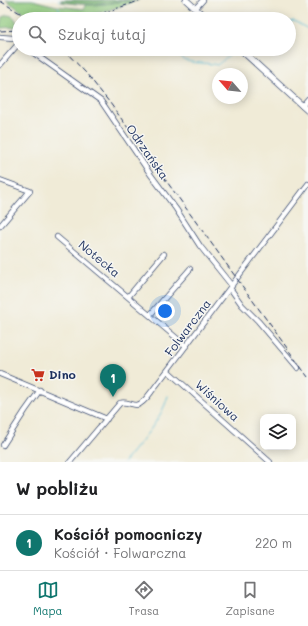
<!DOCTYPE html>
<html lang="pl">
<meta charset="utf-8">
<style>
body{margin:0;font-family:Mali,sans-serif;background:#f6f6f6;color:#202124}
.controls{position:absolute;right:12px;bottom:12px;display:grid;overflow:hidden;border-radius:8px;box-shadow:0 2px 10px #0003}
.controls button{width:36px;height:36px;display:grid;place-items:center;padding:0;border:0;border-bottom:1px solid #e0e0e0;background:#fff;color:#202124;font:20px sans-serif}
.compass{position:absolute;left:212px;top:68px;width:36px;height:36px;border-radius:50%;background:#fff;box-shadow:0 2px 10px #0003;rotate:298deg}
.you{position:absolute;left:165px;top:311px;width:14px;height:14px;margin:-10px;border:3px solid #fff;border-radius:50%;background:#1a73e8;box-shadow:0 0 0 6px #1a73e833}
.badge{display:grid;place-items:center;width:26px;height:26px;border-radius:50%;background:#0f766e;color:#fff;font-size:13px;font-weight:700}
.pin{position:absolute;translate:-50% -33px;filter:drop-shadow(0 1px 2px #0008)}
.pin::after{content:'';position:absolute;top:21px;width:14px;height:12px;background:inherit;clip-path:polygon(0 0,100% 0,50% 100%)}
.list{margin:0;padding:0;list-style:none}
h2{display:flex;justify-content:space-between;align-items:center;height:52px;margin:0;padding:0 16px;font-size:17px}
h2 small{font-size:13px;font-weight:400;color:#757577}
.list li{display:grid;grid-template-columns:26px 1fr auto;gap:12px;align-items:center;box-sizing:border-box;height:56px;padding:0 16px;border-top:1px solid #e0e0e0}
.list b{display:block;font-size:15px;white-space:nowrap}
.list p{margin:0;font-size:13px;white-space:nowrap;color:#757577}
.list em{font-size:13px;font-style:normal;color:#757577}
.icon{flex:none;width:22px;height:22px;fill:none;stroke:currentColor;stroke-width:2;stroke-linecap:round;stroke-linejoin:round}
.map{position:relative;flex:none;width:308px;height:462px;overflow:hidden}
.search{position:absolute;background:#fff;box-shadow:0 2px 10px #0003;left:12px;right:12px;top:12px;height:44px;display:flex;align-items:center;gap:10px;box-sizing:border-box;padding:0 14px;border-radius:22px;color:#757577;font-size:15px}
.sheet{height:108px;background:#fff}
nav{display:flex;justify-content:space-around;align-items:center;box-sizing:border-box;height:56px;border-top:1px solid #e0e0e0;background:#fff;font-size:11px;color:#757577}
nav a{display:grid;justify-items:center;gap:2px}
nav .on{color:#0f766e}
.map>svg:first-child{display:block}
.green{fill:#8fc97d;stroke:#557c6e}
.forest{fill:#73ad6c;stroke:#476e65}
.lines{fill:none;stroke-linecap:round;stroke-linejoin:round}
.stream{stroke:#59bcd7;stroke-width:1}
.minor-casing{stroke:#3b4b70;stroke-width:6}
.major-casing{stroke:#3b4b70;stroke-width:7}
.minor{stroke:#fff;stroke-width:4.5}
.major{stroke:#fff;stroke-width:5.5}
.rail{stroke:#1b2f5e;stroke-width:1;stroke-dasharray:6 3;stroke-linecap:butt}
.labels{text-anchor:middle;stroke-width:3;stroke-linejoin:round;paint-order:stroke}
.street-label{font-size:12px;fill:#1b2f5e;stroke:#f6f6f2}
.poi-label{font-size:12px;font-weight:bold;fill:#1b2f5e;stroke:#f6f6f2;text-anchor:start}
</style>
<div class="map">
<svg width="308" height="462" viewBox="0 0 308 462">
<rect width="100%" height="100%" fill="#f6f6f2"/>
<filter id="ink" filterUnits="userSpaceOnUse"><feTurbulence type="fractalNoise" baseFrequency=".025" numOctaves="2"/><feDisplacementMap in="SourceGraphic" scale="8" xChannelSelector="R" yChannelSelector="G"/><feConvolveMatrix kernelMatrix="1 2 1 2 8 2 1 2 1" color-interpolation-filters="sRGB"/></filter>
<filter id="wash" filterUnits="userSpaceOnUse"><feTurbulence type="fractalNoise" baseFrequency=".012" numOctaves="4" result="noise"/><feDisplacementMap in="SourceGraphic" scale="16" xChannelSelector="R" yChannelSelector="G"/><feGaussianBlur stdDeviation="0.9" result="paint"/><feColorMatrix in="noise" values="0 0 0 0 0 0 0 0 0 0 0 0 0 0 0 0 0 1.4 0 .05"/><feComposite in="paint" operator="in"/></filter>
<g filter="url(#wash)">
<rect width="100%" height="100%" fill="#f0ebd7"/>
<!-- green -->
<path class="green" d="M6,0H32L57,6L84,9L85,5C103,6 120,0 139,0L103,12L71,19H32Z
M7,15C15,15 16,20 18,27L0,28L2,17Z"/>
<!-- forest -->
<path class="forest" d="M61,0H130C106,5 85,6 61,2Z"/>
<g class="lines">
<!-- stream -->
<path class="stream" d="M59,1V0
M58,7L64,19
M289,22L294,21L308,29
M171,49C175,52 180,57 184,60C194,64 207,62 217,65L230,55L235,49
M124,462C140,442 161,421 168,396"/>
</g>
</g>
<g filter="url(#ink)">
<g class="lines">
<!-- minor casing -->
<g class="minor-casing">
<path id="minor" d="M195,9L203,0
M0,37L14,38L19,42
M28,49L101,101L151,175L176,209L200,246L232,286
M0,65L19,43
M302,106L308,99
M0,180L30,191L0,226
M57,237L186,346
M230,288L242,305L258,321L298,368
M128,297L164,254
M150,315L190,269
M168,371L270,462
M0,374L107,419
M3,445L25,411L40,390
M70,462L120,403C126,401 131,405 137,405C143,404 149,395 152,391L308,184"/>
</g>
<!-- major casing -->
<g class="major-casing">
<path id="major" d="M186,0L207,19
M240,49L308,111"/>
</g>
<!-- minor -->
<use href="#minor" class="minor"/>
<!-- major -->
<use href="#major" class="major"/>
<!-- rail -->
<path class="rail" d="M0,1L30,19
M78,19L106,12L142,0
M0,31L19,30
M63,49L86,73L110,103L308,377"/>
</g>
</g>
<!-- icons -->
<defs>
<g id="supermarket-bare" transform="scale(1.08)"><path d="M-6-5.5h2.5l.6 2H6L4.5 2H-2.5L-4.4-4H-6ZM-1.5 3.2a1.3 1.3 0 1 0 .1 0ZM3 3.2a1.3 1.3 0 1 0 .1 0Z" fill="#c8321e" stroke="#f6f6f2" stroke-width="2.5" paint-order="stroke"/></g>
</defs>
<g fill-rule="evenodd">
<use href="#supermarket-bare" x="38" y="375"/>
</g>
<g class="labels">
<!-- street labels -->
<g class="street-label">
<text transform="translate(147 152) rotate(55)" y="4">Odrzańska</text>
<text transform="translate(99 259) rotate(40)" y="4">Notecka</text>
<text transform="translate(188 328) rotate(-53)" y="4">Folwarczna</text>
<text transform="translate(217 401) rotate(42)" y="4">Wiśniowa</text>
</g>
<!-- poi labels -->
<g class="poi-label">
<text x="49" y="379">Dino</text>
</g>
</g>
</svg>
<div class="controls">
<button><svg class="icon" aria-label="layers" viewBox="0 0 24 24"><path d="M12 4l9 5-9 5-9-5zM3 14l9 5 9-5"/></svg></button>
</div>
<svg class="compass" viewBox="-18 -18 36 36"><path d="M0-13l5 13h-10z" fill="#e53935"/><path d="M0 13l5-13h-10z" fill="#757577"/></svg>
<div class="you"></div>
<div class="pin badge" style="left:113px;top:397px">1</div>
<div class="search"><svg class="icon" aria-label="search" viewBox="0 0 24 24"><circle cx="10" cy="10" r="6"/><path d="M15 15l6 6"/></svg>Szukaj tutaj</div>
</div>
<section class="sheet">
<h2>W pobliżu<small></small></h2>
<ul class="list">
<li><span class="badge">1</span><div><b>Kościół pomocniczy</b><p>Kościół · Folwarczna</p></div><em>220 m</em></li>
</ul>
</section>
<nav>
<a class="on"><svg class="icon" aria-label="map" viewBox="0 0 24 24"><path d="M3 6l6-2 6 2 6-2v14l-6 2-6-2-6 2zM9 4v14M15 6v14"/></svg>Mapa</a>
<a><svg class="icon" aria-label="directions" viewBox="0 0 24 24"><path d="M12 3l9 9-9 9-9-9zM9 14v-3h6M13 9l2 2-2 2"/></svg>Trasa</a>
<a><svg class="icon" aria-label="saved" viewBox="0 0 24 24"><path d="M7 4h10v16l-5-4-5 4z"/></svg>Zapisane</a>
</nav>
